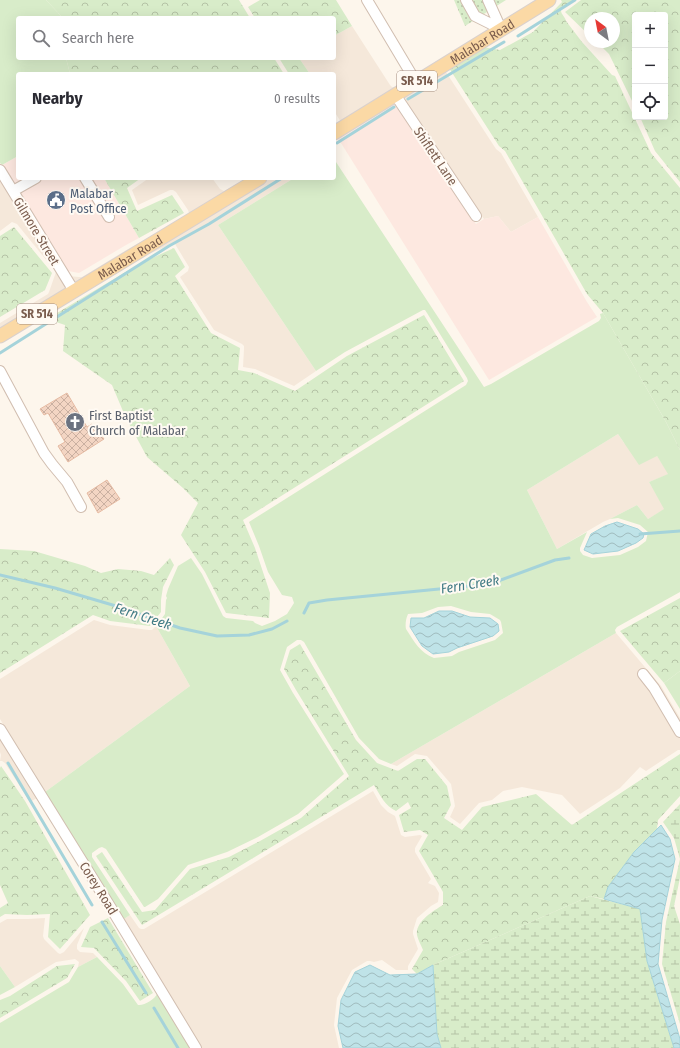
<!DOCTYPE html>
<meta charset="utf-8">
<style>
body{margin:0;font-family:"Fira Sans Condensed",sans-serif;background:#f2f2f3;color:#2b2b33}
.controls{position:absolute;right:12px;top:12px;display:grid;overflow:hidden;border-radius:4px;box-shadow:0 4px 16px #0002}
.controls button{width:36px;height:36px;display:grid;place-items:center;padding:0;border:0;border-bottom:1px solid #e1e1e2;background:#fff;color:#2b2b33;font:20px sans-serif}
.compass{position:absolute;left:584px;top:12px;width:36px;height:36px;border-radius:50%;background:#fff;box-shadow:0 4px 16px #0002;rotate:328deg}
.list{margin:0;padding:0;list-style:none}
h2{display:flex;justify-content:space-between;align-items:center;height:52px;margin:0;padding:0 16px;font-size:17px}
h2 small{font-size:13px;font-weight:400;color:#7c7c81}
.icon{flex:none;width:22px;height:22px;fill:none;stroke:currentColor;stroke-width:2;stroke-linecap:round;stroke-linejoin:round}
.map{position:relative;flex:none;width:680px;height:1048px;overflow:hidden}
.search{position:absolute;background:#fff;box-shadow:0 4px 16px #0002;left:16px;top:16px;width:320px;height:44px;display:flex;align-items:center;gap:10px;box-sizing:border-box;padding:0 14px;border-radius:4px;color:#7c7c81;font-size:15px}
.panel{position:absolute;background:#fff;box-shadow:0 4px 16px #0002;left:16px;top:72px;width:320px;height:108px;border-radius:4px}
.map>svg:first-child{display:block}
.residential{fill:#f5e8da}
.commercial{fill:#fde8e0}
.grass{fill:#d8ecc9;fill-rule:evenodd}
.forest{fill:url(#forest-crowns)}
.wetland{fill:url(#wetland-marsh)}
.park{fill:url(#park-dots)}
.water{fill:url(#water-waves);stroke:#a5d3da}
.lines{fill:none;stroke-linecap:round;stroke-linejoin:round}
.stream{stroke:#a5d3da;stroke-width:3}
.building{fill:url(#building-cross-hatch);stroke:#e6bba3}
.minor-casing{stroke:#d1beb0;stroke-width:12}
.major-casing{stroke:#dad1cd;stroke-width:15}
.minor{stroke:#fff;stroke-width:10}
.major{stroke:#fbd9a5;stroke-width:13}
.labels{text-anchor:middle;stroke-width:4;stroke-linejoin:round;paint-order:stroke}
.shield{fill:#fffaf3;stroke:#a28b7f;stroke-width:1}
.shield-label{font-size:12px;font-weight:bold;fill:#7a5c4d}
.street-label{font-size:13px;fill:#7a5c4d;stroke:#fffaf3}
.service-label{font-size:13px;fill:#4e5e75;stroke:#fffaf3;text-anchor:start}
.worship-label{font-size:13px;fill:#5b616d;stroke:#fffaf3;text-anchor:start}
.water-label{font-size:14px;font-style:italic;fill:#437c86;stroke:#fffaf3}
</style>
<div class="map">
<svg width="680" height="1048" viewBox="0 0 680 1048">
<defs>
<pattern id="forest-crowns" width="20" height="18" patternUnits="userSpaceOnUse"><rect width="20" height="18" fill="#d8ecc9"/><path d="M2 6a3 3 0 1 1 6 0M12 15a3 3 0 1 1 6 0" fill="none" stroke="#b4c2a5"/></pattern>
<pattern id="wetland-marsh" width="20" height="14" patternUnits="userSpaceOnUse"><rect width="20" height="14" fill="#d8ecc9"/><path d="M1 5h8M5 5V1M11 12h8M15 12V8" fill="none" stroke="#b4c2a5"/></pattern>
<pattern id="park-dots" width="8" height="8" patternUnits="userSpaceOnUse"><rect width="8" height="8" fill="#d8ecc9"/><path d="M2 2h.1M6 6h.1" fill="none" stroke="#b4c2a5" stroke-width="1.8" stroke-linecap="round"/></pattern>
<pattern id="water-waves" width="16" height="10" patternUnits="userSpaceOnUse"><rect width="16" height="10" fill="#bfe3e8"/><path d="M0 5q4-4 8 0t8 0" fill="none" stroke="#a0bbbe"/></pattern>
<pattern id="building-cross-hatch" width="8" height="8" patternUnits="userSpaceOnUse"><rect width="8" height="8" fill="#f3d5c3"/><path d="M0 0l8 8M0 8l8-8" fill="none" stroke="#cab0a1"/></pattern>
</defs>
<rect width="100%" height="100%" fill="#fdf6ec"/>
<!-- residential -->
<path class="residential" d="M352,26L390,85L392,87H396L437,61L438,62L341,122L334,111V74H310L299,58H334V36Z
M444,69L496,149L501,153L538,217L511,232L498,216L484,219L407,106L405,97Z
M0,171L68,276L79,277H82L128,249L177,222L0,329V323L48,294L49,292L56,272L17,224L12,222L0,231Z
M149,178H212L220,189L224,191L247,178H249L188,215L189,213L188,210L176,192L173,190H170L138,205L132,190Z
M271,178H294L218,225L316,371L294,386L255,369L243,367L244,349V346L242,344L214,330L180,277L188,271L189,267L175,244H172L137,259L109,276Z
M618,434L624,443L657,456L669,474L649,482L665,509L648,519L637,505L610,519L603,522L557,549L527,490Z
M94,620L110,625L149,630H152L156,626L190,686L45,792L0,719V679Z
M616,633L661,686L680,718V750H678L646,771L640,767L620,788L580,814L562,795L522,787L503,791L492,800L479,803L460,824L450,817L455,806L451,784L427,756L415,754L397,766L391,764Z
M0,738L37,798L30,802L5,763L2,761H0L1,755L0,752Z
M373,791L381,805L388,812L395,816L401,835L405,837L420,835L422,836L415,848V852L431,879L428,883L435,886L439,893L438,902L431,906L417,918L413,931V934L418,949L408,966V970H396L382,960L374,962L370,961H367L352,970L337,998L334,1025L339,1048H202L124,919L130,915L139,928L141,929H144Z
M45,918L43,936L44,939L58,953L60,954L64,952L84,928L77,945V949L80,952L93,953L97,957L78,967L79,962L75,959L56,962L15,987L0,966V923L7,919H28Z"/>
<!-- commercial -->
<path class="commercial" d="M395,103L401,110L403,117L423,141L468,208L470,216L476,224L484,219L498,216L511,232L538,217L587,302L597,317L489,380L341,143L334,137Z
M18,156V178H104L139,238L126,245L79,273L68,271L2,165Z"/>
<!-- grass -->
<path class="grass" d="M0,0H46L63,18H18V58H66L70,74H18V156L2,165L0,163Z
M334,159L484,387L491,384L599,321L601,318L600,314L603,313L666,422L680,450V592L617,627L615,630L616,633L391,764L379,759L359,738L304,642L301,640H297L287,647L280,670L293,693L344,774L298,814L258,837L227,852L188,865L158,899L145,907H144L106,849L102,847L99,848L92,853V857L130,915L124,919L45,792L190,686L156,626L165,614L166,600L167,598L166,596L168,589L178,566L191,558L202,574L223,616L226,618L253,621L255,623L262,626L275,621L287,614L294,603L292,597L282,595L268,572L259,546L249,522L466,385L468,381L467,378L427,313L425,310H423L345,352L316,371L218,225L294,178H334ZM618,434L639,465L657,456L668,474L649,482L664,509L648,519L637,505L610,519L618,518L640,525L648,532L646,541L638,547L620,555L592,558L583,555L580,551V548L587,532L557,549L527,490ZM451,606L471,612L490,614L500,620L501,622L503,633L495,640L459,652L452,656L434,658C420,653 414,641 406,629C405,625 406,618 408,614L422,613L438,607Z
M680,671V709L664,683Z
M97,957L123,984L138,1005C144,1006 155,999 157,994L190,1048H0V1023L69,982L78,967Z
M0,966L15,987L0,995Z"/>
<!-- forest -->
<path class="forest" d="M46,0H239L250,18H63Z
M260,0H336L352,26L334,36V18H255L248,7Z
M561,0H573L562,8L561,10C561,15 565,16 566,21L582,42L612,75L615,76L651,153L680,188V450L666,422L603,313L587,294L505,151L499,146L449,68L483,47L500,50L533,32L562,2Z
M581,0H680V182L655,151L640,117H665V15H635V107L609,54L597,42H614V18H590V36L565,12Z
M66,58H274L284,74H70Z
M279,58H299L310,74H289Z
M104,178H141L127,188L137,211L172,195L184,213L139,238Z
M14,227L52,273L45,290L0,317V236Z
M174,248L185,267L175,276L211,333L240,348L238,370L254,373L295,391L347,356L424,315L464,381L243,520L255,548L270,593L269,618L226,613L205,572L181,535L198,503L183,488L147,457L125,416L112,385L63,351L65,325L47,319L139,264Z
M0,549L34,551L85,566L101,573L118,569L141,571L154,575L170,558L174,565L163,587L161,600V612L150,626L110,621L93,615L0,673Z
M680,598V671L664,683L620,631Z
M300,644L356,740L377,763L398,771L417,759H425L447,786L451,805L444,818L462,830L482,807L536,794L572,825L680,754V796L658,820L657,829L634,852L608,887L604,899L590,896L433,965L417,974L412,969L423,950C421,945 418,940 417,935C415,922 433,911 443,905V892L419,851L428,835L420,830L404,832L399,815L411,808L408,802L396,811C385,806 380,795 374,785L142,925L96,856L102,852L142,912L155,910L190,869L229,857L260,841L301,818L349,776L296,690L284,669L290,650Z
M1,766L25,801L90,915L60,949L48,937L50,914L27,915L5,914L0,917V908L8,903L0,885V768Z
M108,918L153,993L140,1001L126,981L94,948L81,947L90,927Z
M75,964L67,978L0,1018V1000L10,996L57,966Z"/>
<!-- wetland -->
<path class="wetland" d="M680,804V878L674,906L680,924V1024L662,964L666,922L680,859L674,838L663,822Z
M590,896L640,909L647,961L674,1048H441L437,1034L433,965Z"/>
<!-- park -->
<path class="park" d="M454,0H506L465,26Z"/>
<!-- water -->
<path class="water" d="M617,522L638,529L644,534L643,538L636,543L618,551L593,554L584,550L591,534L605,526Z
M439,611H452L470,617L490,618L498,624L499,631L493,636L457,648L449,652L433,654L422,646L410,627L411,618H424Z
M661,825L670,839L675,859L662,920L658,964L680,1039V1048H674L647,961L640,909L604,899L608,887L634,852Z
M370,965L390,975L417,974L433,965L437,1034L441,1048H343L338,1026L341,1000L355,972Z"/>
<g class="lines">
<!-- stream -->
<path class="stream" d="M518,36L575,0
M408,99L504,42
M337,143L394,107
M0,353L169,246L209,224L282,178
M640,534L680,531
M0,575L55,588L116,606L180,628L217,636L249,635L272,629L287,621
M304,613L309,603L327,600L490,584L555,560L569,558
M8,763L92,905
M102,922L146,993
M154,1008L178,1048"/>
</g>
<!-- building -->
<path class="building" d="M67,393L87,427L92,424L104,439L68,462L58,446L65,442L48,413L44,415L40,409Z
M107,480L120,499L98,513L87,493Z"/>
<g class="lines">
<!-- minor casing -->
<g class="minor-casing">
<path id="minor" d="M367,0L416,82
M466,0L475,16L501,29
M488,0L501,29
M396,96L476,216
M0,170L74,291
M85,178L109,217
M13,191L36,178
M0,371L44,453L52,464L67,482L81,507
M643,674L654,688L680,732
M0,729L111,908L196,1048"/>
</g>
<!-- major casing -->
<g class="major-casing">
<g id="major">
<path id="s1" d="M334,133L549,0"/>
<path id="s2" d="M0,336L260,178"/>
</g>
</g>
<!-- minor -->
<use href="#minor" class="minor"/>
<!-- major -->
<use href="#major" class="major"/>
</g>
<!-- icons -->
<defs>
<g id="civic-disc" transform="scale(1)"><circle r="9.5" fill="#5c6f8a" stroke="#fffaf3"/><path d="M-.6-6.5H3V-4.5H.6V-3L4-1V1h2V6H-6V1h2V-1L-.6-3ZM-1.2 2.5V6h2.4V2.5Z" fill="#fff"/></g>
<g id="church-disc" transform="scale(1)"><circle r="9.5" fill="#6b7280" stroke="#fffaf3"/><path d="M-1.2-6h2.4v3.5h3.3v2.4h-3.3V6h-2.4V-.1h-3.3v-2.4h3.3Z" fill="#fff"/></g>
</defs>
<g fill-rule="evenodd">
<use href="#civic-disc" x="56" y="200"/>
<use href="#church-disc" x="75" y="422"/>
</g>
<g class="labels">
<!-- shield labels -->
<g class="shield">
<rect x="397" y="71" width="40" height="20" rx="3"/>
<rect x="17" y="304" width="40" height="20" rx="3"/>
</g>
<g class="shield-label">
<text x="417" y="85">SR 514</text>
<text x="37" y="318">SR 514</text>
</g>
<!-- street labels -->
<g class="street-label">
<text dy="5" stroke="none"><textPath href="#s1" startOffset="174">Malabar Road</textPath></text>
<text transform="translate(436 156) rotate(56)" y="5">Shiflett Lane</text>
<text transform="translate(37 231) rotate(59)" y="5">Gilmore Street</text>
<text dy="5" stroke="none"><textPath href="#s2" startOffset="152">Malabar Road</textPath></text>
<text transform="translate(99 888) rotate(58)" y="5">Corey Road</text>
</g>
<!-- service labels -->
<g class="service-label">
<text x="70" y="198">Malabar<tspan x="70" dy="15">Post Office</tspan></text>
</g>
<!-- worship labels -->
<g class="worship-label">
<text x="89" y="420">First Baptist<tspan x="89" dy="15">Church of Malabar</tspan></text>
</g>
<!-- water labels -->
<g class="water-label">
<text transform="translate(470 584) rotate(-9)" y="5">Fern Creek</text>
<text transform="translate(143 616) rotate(18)" y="5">Fern Creek</text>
</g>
</g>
</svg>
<div class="controls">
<button>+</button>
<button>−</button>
<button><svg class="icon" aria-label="locate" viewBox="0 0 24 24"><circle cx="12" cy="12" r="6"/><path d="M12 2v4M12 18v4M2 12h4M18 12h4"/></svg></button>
</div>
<svg class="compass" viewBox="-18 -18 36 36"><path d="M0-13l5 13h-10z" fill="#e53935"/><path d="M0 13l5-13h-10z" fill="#7c7c81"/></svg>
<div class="search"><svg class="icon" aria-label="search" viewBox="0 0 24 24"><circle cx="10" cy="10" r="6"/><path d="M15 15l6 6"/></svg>Search here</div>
<section class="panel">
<h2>Nearby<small>0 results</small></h2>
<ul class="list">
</ul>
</section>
</div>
